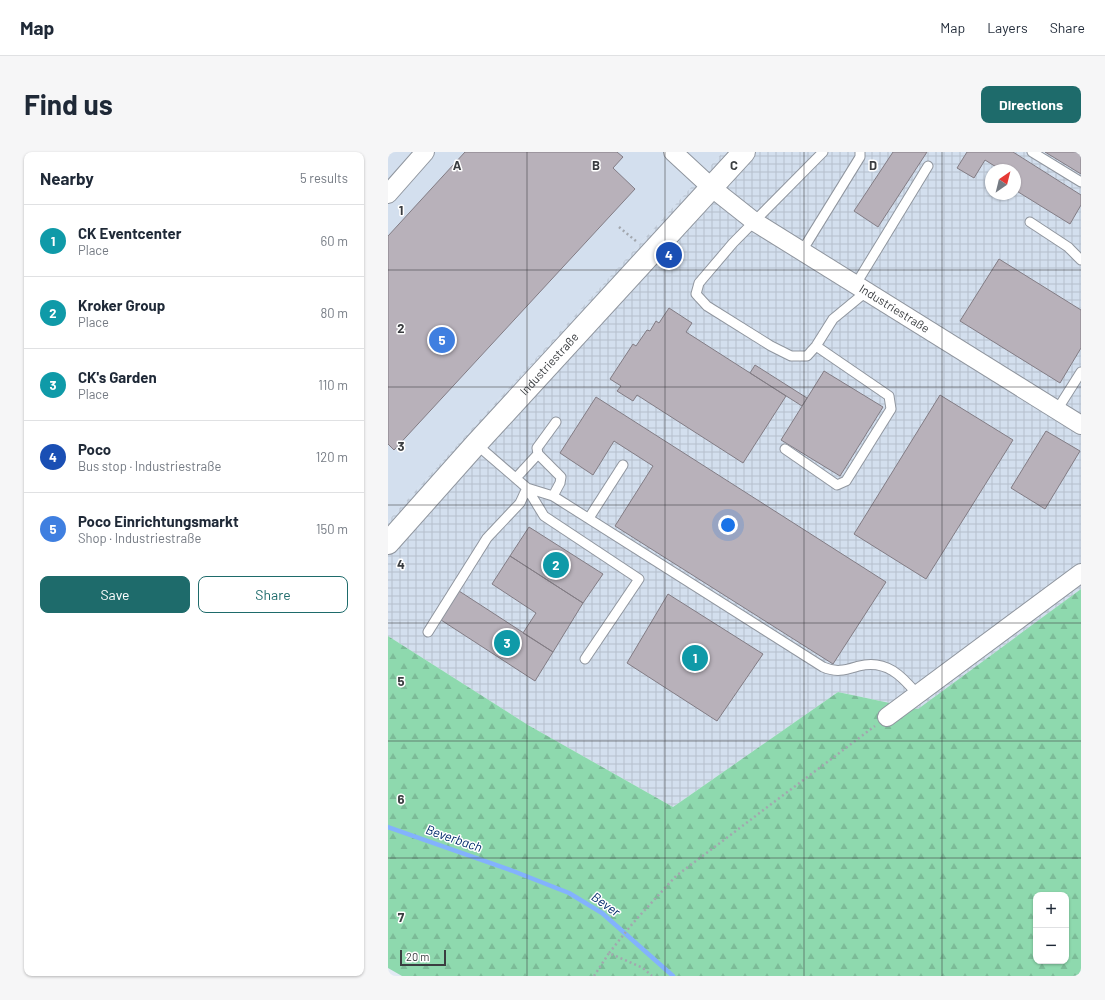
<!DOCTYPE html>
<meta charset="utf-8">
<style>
body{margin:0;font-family:Barlow,sans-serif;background:#f6f6f7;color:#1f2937}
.controls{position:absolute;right:12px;bottom:12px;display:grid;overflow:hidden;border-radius:8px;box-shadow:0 1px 3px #0004}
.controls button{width:36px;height:36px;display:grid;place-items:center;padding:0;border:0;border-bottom:1px solid #e0e1e3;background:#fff;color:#1f2937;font:20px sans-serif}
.compass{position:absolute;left:597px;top:12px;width:36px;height:36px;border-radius:50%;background:#fff;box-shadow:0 1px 3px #0004;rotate:35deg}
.scale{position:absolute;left:12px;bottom:10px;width:46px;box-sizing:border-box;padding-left:4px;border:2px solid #3a3d40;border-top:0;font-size:11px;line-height:14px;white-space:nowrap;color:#3a3d40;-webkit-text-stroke:3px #fff;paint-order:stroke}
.you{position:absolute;left:340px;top:373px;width:14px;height:14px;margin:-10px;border:3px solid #fff;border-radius:50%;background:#1a73e8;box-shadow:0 0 0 6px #1a73e833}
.badge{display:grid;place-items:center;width:26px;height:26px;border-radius:50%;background:#1e6b6b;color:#fff;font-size:13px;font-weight:700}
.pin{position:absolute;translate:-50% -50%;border:2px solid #fff;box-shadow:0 1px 4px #0006}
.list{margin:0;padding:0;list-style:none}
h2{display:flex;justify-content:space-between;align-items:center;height:52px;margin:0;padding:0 16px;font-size:17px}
h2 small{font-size:13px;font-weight:400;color:#747a83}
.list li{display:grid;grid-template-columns:26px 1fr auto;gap:12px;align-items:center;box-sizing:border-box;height:72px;padding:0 16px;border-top:1px solid #e0e1e3}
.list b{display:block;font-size:15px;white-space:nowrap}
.list p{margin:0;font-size:13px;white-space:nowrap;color:#747a83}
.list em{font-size:13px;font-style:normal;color:#747a83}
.actions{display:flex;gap:8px;padding:12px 16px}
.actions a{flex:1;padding:9px 0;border:1px solid #1e6b6b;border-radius:8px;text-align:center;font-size:14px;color:#1e6b6b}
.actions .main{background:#1e6b6b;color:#fff}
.map{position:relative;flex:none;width:693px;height:824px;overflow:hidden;border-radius:8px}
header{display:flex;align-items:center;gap:24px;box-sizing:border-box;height:56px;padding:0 20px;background:#fff;border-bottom:1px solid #e0e1e3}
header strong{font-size:19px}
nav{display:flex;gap:22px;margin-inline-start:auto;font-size:14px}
.intro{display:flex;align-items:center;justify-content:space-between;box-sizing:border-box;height:96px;padding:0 24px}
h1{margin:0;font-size:28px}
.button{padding:10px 18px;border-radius:8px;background:#1e6b6b;color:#fff;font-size:14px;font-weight:700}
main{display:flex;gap:24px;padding:0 24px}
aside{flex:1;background:#fff;border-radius:8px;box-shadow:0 1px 3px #0004}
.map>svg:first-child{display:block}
.built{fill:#d3dfee}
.industrial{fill:url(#industrial-grid);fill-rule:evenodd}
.forest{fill:url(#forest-firs);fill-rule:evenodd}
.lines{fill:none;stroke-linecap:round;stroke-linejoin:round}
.stream{stroke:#83b2fd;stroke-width:4.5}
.building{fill:#b8b1ba;stroke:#827c84}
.service-casing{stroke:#90969f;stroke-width:11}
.minor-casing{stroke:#90969f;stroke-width:20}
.tertiary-casing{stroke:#90969f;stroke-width:24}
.path{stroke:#a2a7ae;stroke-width:2.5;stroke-dasharray:2 3;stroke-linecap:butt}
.service{stroke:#fff;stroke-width:9}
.minor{stroke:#fff;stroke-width:18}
.tertiary{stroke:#fff;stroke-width:22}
.grid{fill:none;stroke:#3a3d40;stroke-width:1;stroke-opacity:0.55}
.labels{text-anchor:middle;stroke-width:3;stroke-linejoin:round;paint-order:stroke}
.street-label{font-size:12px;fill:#3a3d40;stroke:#fff}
.water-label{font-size:13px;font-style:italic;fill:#022b6c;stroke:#fff}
.grid-label{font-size:13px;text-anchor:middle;font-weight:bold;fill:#3a3d40;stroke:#fff;stroke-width:3;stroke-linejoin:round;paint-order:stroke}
</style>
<header>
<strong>Map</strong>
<nav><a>Map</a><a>Layers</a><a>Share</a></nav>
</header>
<div class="intro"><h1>Find us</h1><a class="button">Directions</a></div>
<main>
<aside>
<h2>Nearby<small>5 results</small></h2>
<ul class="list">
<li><span class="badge" style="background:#0f9aa8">1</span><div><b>CK Eventcenter</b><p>Place</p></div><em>60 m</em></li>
<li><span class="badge" style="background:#0f9aa8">2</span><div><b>Kroker Group</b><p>Place</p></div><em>80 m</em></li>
<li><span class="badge" style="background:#0f9aa8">3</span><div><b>CK's Garden</b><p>Place</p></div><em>110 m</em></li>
<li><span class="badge" style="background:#1a4fb4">4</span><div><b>Poco</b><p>Bus stop · Industriestraße</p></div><em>120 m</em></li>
<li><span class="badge" style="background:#3f7fe0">5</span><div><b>Poco Einrichtungsmarkt</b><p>Shop · Industriestraße</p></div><em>150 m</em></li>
</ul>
<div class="actions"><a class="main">Save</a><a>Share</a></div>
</aside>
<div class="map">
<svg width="693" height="824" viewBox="0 0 693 824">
<defs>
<pattern id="industrial-grid" width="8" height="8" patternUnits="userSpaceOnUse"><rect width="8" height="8" fill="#d3dfee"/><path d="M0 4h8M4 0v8" fill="none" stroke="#b6c0cd"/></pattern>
<pattern id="forest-firs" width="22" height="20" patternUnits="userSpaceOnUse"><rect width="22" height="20" fill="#8ed9ae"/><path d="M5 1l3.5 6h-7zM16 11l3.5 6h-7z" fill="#7bbb97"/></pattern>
</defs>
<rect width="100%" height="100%" fill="#e3eaf4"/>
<!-- built -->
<path class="built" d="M0,0H335L0,369Z"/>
<!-- industrial -->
<path class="industrial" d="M335,0H693V437L530,557L450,540L285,655L140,573L0,484V369ZM603,18H627V42H603Z"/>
<!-- forest -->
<path class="forest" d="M693,437V824H14L0,816V484L140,573L285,655L450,540L530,557ZM648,743H678V809H648Z"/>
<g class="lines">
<!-- stream -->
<path class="stream" d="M0,675L125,719L181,741L214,761L285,824"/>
</g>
<!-- building -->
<path class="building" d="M77,0H229L235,5L225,16L247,37L6,298L0,292V84Z
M505,0H539L490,75L466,59Z
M579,0H625L693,43V53L682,72L627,38L632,30L627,27V18H613L597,8L586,26L569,16Z
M657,0H693V22Z
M611,107L693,158V196L672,231L572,169Z
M281,156L304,171L298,180L398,244L355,311L249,243L245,249L229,239L233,234L222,227L245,192L248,194L259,178L262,179L268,169L271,171Z
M367,213L419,246L414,254L362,221Z
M436,219L495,255L452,324L393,288Z
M552,243L625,288L538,427L466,382Z
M208,245L498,430L445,512L227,374L265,314L226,289L205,323L172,301Z
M658,279L692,299L657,357L623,336Z
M141,375L215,422L195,451L122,404Z
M122,404L195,451L165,500L135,481L148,461L104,432Z
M71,439L165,500L147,529L53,468Z
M280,442L375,502L329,569L239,511Z"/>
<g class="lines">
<!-- service casing -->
<g class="service-casing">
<path id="service" d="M435,0L345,91L311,131L308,142L319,154L383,194L403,204H419L428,194L445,167L479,139
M644,0L693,30
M642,70L680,95L693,108
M414,99L472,5V0
M468,132L540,14
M669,258L693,220
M397,297L449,333L458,329L503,257L501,244L428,194
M128,326L150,302
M139,336L165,344L435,515C449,521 457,518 471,514C498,507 514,524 529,542
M139,336L156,364L251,427L197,507
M165,344L172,331L173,325L150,302L149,296L168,270
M201,366L235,313
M40,480L99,386L132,351L139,336L88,292"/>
</g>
<!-- minor casing -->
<g class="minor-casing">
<g id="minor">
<path id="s1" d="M285,0L324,36L367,70L693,273"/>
<path d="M0,42L37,0"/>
<path d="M499,565L693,421"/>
</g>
</g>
<!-- tertiary casing -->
<g class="tertiary-casing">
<g id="tertiary">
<path id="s2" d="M0,391L88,292L356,0"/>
</g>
</g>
<!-- path -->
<path class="path" d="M231,75L249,90
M221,801L245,771L288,724L487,574
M206,824L221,801L255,816L264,824"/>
<!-- service -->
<use href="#service" class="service"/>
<!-- minor -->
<use href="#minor" class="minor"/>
<!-- tertiary -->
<use href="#tertiary" class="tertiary"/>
</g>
<!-- grid -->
<path class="grid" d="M139,0V824M277,0V824M416,0V824M554,0V824M0,118H693M0,235H693M0,353H693M0,471H693M0,589H693M0,706H693"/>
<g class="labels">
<!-- street labels -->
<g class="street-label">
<text dy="4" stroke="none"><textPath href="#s1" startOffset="272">Industriestraße</textPath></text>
<text dy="4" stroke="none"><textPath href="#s2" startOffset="241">Industriestraße</textPath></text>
</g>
<!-- water labels -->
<g class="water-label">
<text transform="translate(66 686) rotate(19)" y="5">Beverbach</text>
<text transform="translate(218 752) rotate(35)" y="5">Bever</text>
</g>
</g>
<g class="grid-label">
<text x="69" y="18">A</text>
<text x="208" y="18">B</text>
<text x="346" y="18">C</text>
<text x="485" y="18">D</text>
<text x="13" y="63">1</text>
<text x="13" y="181">2</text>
<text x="13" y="299">3</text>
<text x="13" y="417">4</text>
<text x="13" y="534">5</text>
<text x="13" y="652">6</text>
<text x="13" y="770">7</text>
</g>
</svg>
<div class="controls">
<button>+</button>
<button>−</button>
</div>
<svg class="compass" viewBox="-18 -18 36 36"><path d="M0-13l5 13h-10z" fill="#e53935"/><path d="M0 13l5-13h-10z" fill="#747a83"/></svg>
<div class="scale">20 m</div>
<div class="you"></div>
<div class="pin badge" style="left:307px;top:506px;background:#0f9aa8">1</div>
<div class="pin badge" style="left:168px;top:413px;background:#0f9aa8">2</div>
<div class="pin badge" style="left:119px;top:491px;background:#0f9aa8">3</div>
<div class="pin badge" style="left:281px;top:103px;background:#1a4fb4">4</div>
<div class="pin badge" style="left:54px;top:188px;background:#3f7fe0">5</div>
</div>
</main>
